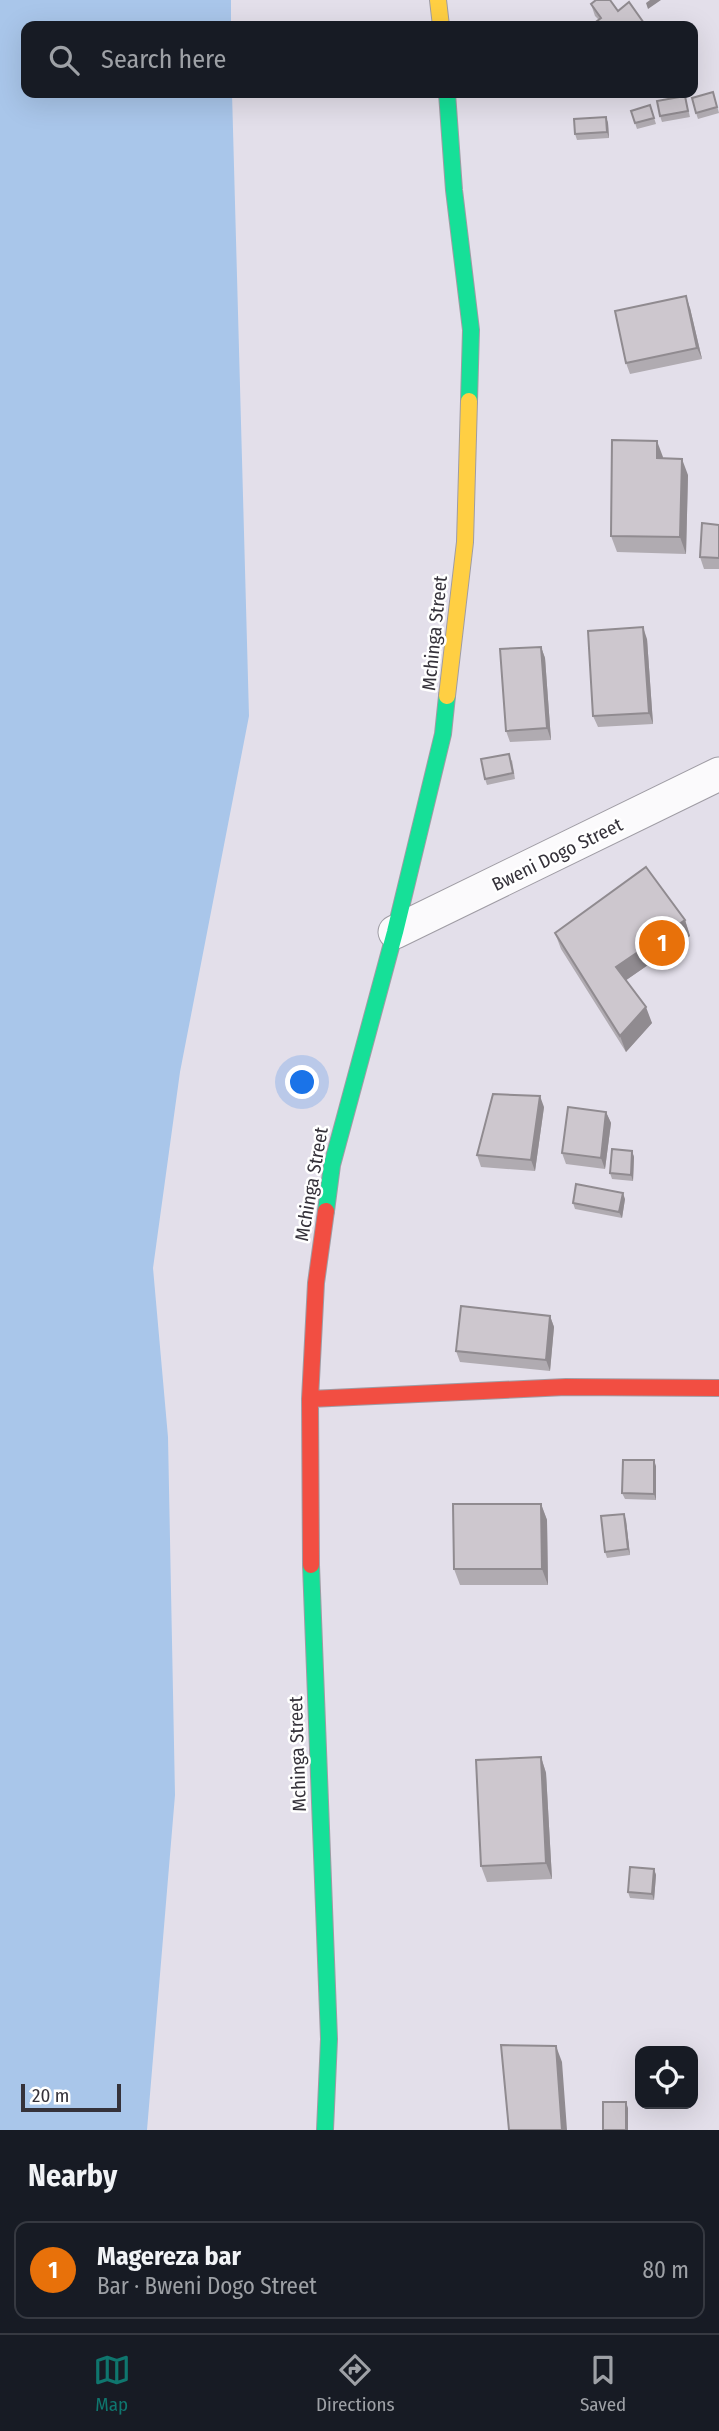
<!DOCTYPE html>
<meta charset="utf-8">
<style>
body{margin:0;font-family:"Fira Sans Condensed",sans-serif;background:#20242c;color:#f1f3f6}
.controls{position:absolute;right:21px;bottom:21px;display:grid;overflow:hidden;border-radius:14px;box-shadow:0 7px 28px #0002}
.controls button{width:63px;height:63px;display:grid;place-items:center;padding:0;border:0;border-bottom:2px solid #363941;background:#171b24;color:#f1f3f6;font:35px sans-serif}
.scale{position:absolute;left:21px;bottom:18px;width:100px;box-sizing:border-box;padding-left:7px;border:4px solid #35323a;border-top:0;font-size:19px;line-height:24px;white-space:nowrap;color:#35323a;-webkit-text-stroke:5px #fff;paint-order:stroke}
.you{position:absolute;left:303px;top:1083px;width:24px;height:24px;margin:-18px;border:5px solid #fff;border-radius:50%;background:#1a73e8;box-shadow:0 0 0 10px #1a73e833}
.badge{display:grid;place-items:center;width:46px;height:46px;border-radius:50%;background:#0f766e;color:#fff;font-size:23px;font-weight:700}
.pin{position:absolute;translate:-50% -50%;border:4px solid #fff;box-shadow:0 2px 7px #0006}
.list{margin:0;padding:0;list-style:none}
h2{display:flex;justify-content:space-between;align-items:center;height:91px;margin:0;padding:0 28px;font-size:30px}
h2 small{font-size:23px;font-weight:400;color:#9ea1a6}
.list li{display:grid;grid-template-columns:46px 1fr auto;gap:21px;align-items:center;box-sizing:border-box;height:98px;margin:0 14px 14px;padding:0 14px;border:2px solid #363941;border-radius:14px}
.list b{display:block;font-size:26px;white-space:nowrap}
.list p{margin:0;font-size:23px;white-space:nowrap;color:#9ea1a6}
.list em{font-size:23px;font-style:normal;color:#9ea1a6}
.icon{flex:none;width:38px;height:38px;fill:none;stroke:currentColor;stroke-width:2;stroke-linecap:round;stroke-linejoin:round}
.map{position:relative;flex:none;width:719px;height:2130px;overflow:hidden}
.search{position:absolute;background:#171b24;box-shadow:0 7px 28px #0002;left:21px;right:21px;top:21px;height:77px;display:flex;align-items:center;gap:18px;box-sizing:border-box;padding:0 24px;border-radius:14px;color:#9ea1a6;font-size:26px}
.sheet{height:203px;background:#171b24}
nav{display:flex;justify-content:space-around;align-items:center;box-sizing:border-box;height:98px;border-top:2px solid #363941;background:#171b24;font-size:19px;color:#9ea1a6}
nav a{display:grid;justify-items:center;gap:4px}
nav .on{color:#0f766e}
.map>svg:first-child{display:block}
.water{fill:#a9c6ea}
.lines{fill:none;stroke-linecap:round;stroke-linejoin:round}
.street-casing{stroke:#9f9ca4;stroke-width:35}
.fast-casing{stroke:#9f9ca4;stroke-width:18}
.slow-casing{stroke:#9f9ca4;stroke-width:18}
.jam-casing{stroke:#9f9ca4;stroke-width:18}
.street{stroke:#fbfafc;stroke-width:33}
.fast{stroke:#16e098;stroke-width:16}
.slow{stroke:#ffcf43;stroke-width:16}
.jam{stroke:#f24e42;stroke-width:16}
.wall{fill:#b0abb1}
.shaded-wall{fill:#908b90}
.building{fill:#cdc7ce;stroke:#908b90;stroke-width:2}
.labels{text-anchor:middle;stroke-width:5;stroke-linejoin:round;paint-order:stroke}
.street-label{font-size:19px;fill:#35323a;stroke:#fff}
</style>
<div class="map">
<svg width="719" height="2130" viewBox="0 0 719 2130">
<rect width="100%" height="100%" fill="#e3dfea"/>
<!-- water -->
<path class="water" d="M0,0H231V26H26V93H232L249,716L180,1072L153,1268L168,1437L175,1795L147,2130H0Z"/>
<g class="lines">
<!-- street casing -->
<g class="street-casing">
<path id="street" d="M395,932L719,774"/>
</g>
<!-- fast casing -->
<g class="fast-casing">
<path id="fast" d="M447,93L454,190L471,330L469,401
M326,1211L332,1165L395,932L443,734L447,696
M311,1565L329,2039L325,2130"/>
</g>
<!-- slow casing -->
<g class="slow-casing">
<path id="slow" d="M438,0L441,26
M447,696L465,542L469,401"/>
</g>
<!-- jam casing -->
<g class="jam-casing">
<path id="jam" d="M310,1399L566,1387L719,1388
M311,1565L310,1399L316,1283L326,1211"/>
</g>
<!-- street -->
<use href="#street" class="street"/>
<!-- fast -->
<use href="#fast" class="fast"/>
<!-- slow -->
<use href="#slow" class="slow"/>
<!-- jam -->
<use href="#jam" class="jam"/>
</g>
<!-- wall -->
<path class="wall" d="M591,4L618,11L646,26H594L593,24L599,20L595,16Z
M685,96L690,117L662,122L660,116Z
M715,98L719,113L698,119L696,113Z
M650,105L656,124L637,129L631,111Z
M606,117L608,123L609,138L577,140L575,134Z
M690,308L702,359L630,374L626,363Z
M688,475L686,554L617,552L611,536Z
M719,525V569H704L700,557Z
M647,639L653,724L598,727L593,716Z
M541,647L545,658L551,740L510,742L506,731Z
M512,760L515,779L487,785L485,779Z
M685,920L690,936L626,980L652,1023L626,1052L561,949L555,933Z
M544,1107L535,1171L481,1167L477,1155Z
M606,1112L611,1123L605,1169L566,1164L562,1153Z
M632,1151L634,1157L633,1181L612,1179L610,1173Z
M625,1199L622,1218L575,1209L573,1203Z
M550,1316L554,1327L550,1371L460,1362L456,1351Z
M656,1466V1500L625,1499L622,1493Z
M541,1504L547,1520L548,1585H460L454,1569Z
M626,1520L630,1555L607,1558L605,1552Z
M541,1757L546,1773L552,1879L487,1882L481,1866Z
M654,1869L656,1875L654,1900L630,1898L628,1892Z"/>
<!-- shaded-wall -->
<path class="shaded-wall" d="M650,0H661L648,9L646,3Z
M606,117L608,123L609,138L607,132Z
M686,296L690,308L702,359L697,348Z
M657,441L663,457L662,474L657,458Z
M682,459L688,475L686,554L680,537Z
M643,627L647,639L653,724L649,713Z
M541,647L545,658L551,740L547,728Z
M685,920L690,936L622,983L616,967Z
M646,1007L652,1023L626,1052L620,1036Z
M540,1096L544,1107L535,1171L531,1160Z
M606,1112L611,1123L605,1169L601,1158Z
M632,1151L634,1157L633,1181L631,1175Z
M623,1193L625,1199L622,1218L619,1212Z
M550,1316L554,1327L550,1371L546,1360Z
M654,1460L656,1466V1500L654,1494Z
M541,1504L547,1520L548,1585L542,1569Z
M624,1514L626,1520L630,1555L628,1549Z
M541,1757L546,1773L552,1879L546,1863Z
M654,1869L656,1875L654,1900L652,1894Z
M556,2046L562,2062L567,2130H562Z
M626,2102L628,2108V2130H626Z"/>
<!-- building -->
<path class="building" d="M596,0H610L618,11L629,2L646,26H595L593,24L601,18L591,4Z
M713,92L717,107L696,113L692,98Z
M685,96L688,111L660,116L657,101Z
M650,105L654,118L635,123L631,111Z
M606,117L607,132L575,134L574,119Z
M686,296L697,348L626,363L615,311Z
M612,440L657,441V458L682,459L680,537L611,536Z
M702,523L719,525V558L700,557Z
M643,627L649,713L593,716L588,631Z
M541,647L547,728L506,731L500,649Z
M509,754L513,773L485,779L481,759Z
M646,867L685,920L616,967L646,1007L620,1036L555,933Z
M493,1094L540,1096L531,1160L477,1155Z
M568,1107L606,1112L601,1158L562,1153Z
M612,1149L632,1151L631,1175L610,1173Z
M576,1184L623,1193L619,1212L573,1203Z
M461,1306L550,1316L546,1360L456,1351Z
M623,1460H654V1494L622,1493Z
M453,1504H541L542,1569H454Z
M624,1514L628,1549L605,1552L601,1516Z
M541,1757L546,1863L481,1866L476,1760Z
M630,1867L654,1869L652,1894L628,1892Z
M501,2045L556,2046L562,2130H509Z
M603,2102H626V2130H603Z"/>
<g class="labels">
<!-- street labels -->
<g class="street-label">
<text transform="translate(434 633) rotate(-84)" y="7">Mchinga Street</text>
<text transform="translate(557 854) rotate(-26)" y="7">Bweni Dogo Street</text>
<text transform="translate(311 1184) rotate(-80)" y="7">Mchinga Street</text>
<text transform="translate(297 1754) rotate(-92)" y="7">Mchinga Street</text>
</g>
</g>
</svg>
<div class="controls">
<button><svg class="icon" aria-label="locate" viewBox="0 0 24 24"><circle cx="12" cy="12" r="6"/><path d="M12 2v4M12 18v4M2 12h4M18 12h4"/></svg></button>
</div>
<div class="scale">20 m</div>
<div class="you"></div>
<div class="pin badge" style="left:662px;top:943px;background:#e8710a">1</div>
<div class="search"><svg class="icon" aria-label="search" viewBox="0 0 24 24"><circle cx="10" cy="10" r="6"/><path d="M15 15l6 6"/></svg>Search here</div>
</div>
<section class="sheet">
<h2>Nearby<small></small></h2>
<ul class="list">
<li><span class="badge" style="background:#e8710a">1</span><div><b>Magereza bar</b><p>Bar · Bweni Dogo Street</p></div><em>80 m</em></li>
</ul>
</section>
<nav>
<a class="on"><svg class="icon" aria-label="map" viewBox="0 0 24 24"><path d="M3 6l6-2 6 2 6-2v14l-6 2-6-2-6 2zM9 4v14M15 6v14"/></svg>Map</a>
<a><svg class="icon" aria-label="directions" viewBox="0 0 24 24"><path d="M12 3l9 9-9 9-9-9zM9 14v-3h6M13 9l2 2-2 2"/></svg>Directions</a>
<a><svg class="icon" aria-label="saved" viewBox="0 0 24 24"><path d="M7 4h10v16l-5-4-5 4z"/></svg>Saved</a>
</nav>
